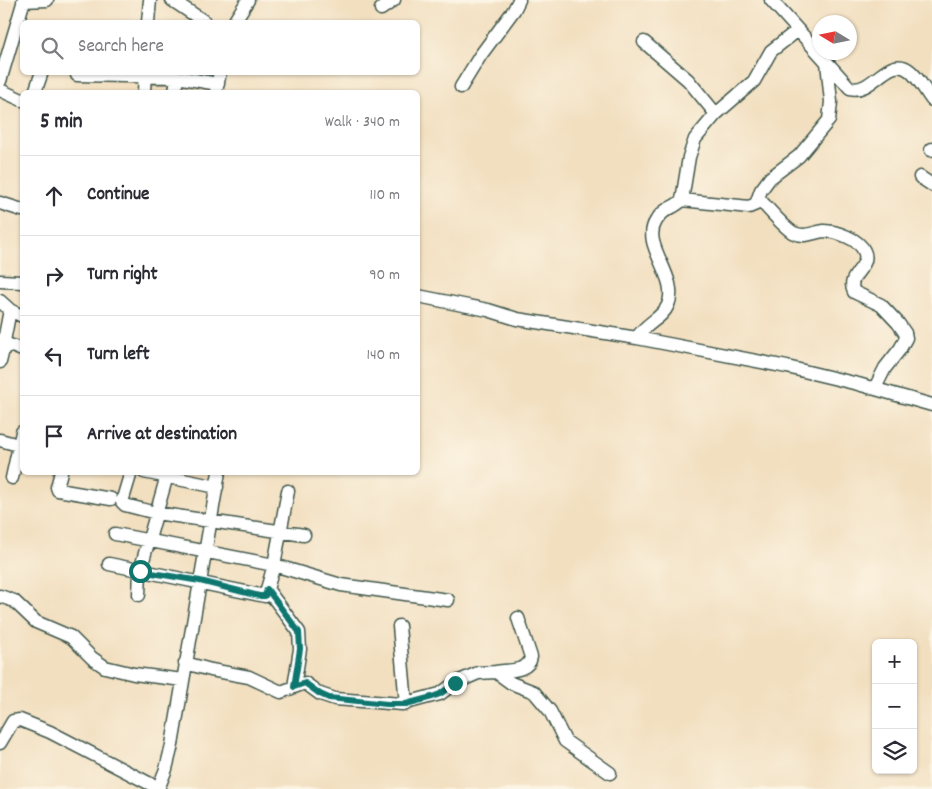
<!DOCTYPE html>
<meta charset="utf-8">
<style>
body{margin:0;font-family:Dekko,sans-serif;background:#f7f7f7;color:#2b2b33}
.controls{position:absolute;right:15px;bottom:15px;display:grid;overflow:hidden;border-radius:8px;box-shadow:0 1px 4px #0004}
.controls button{width:45px;height:45px;display:grid;place-items:center;padding:0;border:0;border-bottom:1px solid #e1e1e2;background:#fff;color:#2b2b33;font:25px sans-serif}
.compass{position:absolute;left:812px;top:15px;width:45px;height:45px;border-radius:50%;background:#fff;box-shadow:0 1px 4px #0004;rotate:280deg}
.stop{position:absolute;width:15px;height:15px;margin:-11px;border:4px solid #0f766e;border-radius:50%;background:#fff}
.stop.end{background:#0f766e;border-color:#fff;box-shadow:0 1px 5px #0008}
.list{margin:0;padding:0;list-style:none}
h2{display:flex;justify-content:space-between;align-items:center;height:65px;margin:0;padding:0 20px;font-size:21px}
h2 small{font-size:16px;font-weight:400;color:#7c7c81}
.list li{display:grid;grid-template-columns:32px 1fr auto;gap:15px;align-items:center;box-sizing:border-box;height:80px;padding:0 20px;border-top:1px solid #e1e1e2}
.list b{display:block;font-size:19px;white-space:nowrap}
.list em{font-size:16px;font-style:normal;color:#7c7c81}
.icon{flex:none;width:28px;height:28px;fill:none;stroke:currentColor;stroke-width:2;stroke-linecap:round;stroke-linejoin:round}
.map{position:relative;flex:none;width:932px;height:789px;overflow:hidden}
.search{position:absolute;background:#fff;box-shadow:0 1px 4px #0004;left:20px;top:20px;width:400px;height:55px;display:flex;align-items:center;gap:12px;box-sizing:border-box;padding:0 18px;border-radius:8px;color:#7c7c81;font-size:19px}
.panel{position:absolute;background:#fff;box-shadow:0 1px 4px #0004;left:20px;top:90px;width:400px;height:385px;border-radius:8px}
.map>svg:first-child{display:block}
.lines{fill:none;stroke-linecap:round;stroke-linejoin:round}
.minor-casing{stroke:#3f5549;stroke-width:15}
.minor{stroke:#fff;stroke-width:12}
.route{stroke:#0f766e;stroke-width:6}
</style>
<div class="map">
<svg width="932" height="789" viewBox="0 0 932 789">
<rect width="100%" height="100%" fill="#fcf5e5"/>
<filter id="ink" filterUnits="userSpaceOnUse"><feTurbulence type="fractalNoise" baseFrequency=".02" numOctaves="2"/><feDisplacementMap in="SourceGraphic" scale="10" xChannelSelector="R" yChannelSelector="G"/><feConvolveMatrix kernelMatrix="1 2 1 2 8 2 1 2 1" color-interpolation-filters="sRGB"/></filter>
<filter id="wash" filterUnits="userSpaceOnUse"><feTurbulence type="fractalNoise" baseFrequency=".0096" numOctaves="4" result="noise"/><feDisplacementMap in="SourceGraphic" scale="20" xChannelSelector="R" yChannelSelector="G"/><feGaussianBlur stdDeviation="1.12" result="paint"/><feColorMatrix in="noise" values="0 0 0 0 0 0 0 0 0 0 0 0 0 0 0 0 0 1.4 0 .05"/><feComposite in="paint" operator="in"/></filter>
<g filter="url(#wash)">
<rect width="100%" height="100%" fill="#f2dfc0"/>
</g>
<g filter="url(#ink)">
<g class="lines">
<!-- minor casing -->
<g class="minor-casing">
<path id="minor" d="M172,0L205,22
M771,0L850,88C872,95 889,53 910,71C919,78 925,91 932,100
M23,1L47,0
M381,9L394,0
M148,22L150,0
M234,22L248,0
M644,42L688,80L716,114
M77,75L177,77L218,84
M0,81L24,0
M461,87L480,56L514,10L519,0
M0,90L22,100
M35,92L42,72
M144,92L145,72
M175,92L177,77
M216,92L220,72
M931,150L932,149
M920,177L932,185
M759,199C767,207 785,229 794,233C805,238 814,232 824,231C836,231 859,239 864,251C872,267 845,275 854,292L881,305L898,323L905,333L906,338L900,349L885,368L875,388
M682,200L749,207L756,204L761,190L770,178L799,156L829,120L831,102L827,62
M0,203L22,210
M0,281L22,282
M418,296L488,310L517,319L637,338L787,367L858,384L932,405
M0,301L10,310L22,316
M10,310L4,341L7,344L22,350
M637,338C645,323 662,319 668,305C680,277 640,245 656,221C664,207 674,209 682,200L689,157L695,139L716,114L754,81L771,51L798,30
M0,362L5,342
M0,440L22,446
M61,472L57,487L58,490L111,499
M131,472L122,502L125,505L156,513L304,535
M144,472L217,487
M12,478L22,432
M115,534L274,565L341,585L448,600
M109,564L265,596L274,565L288,491
M267,589L299,632L300,649L294,687
M139,595L140,571L168,472
M0,596L14,601L36,622L71,637L92,658L105,667L134,674L183,680
M399,626L406,704
M185,663L211,670L249,677L281,692L305,683L320,694L335,699L402,704L440,694L455,683L478,673L496,672L511,683L534,692L550,711L565,741L610,773
M496,672C508,670 529,672 531,657L518,618
M0,743L13,721L20,720L50,732L158,788
M158,789L166,769L172,745L219,472"/>
</g>
<!-- minor -->
<use href="#minor" class="minor"/>
</g>
</g>
<g class="lines" filter="url(#ink)">
<!-- route -->
<path class="route" d="M140,571L200,581L259,596H265L267,589L299,632L300,649L294,687L305,683L320,694L329,698L387,704H406L432,697L440,694L455,683"/>
</g>
</svg>
<div class="controls">
<button>+</button>
<button>−</button>
<button><svg class="icon" aria-label="layers" viewBox="0 0 24 24"><path d="M12 4l9 5-9 5-9-5zM3 14l9 5 9-5"/></svg></button>
</div>
<svg class="compass" viewBox="-18 -18 36 36"><path d="M0-13l5 13h-10z" fill="#e53935"/><path d="M0 13l5-13h-10z" fill="#7c7c81"/></svg>
<div class="stop" style="left:140px;top:571px"></div>
<div class="stop end" style="left:455px;top:683px"></div>
<div class="search"><svg class="icon" aria-label="search" viewBox="0 0 24 24"><circle cx="10" cy="10" r="6"/><path d="M15 15l6 6"/></svg>Search here</div>
<section class="panel">
<h2>5 min<small>Walk · 340 m</small></h2>
<ul class="list">
<li><svg class="icon" aria-label="ahead" viewBox="0 0 24 24"><path d="M12 20V5M6 11l6-6 6 6"/></svg><div><b>Continue</b></div><em>110 m</em></li>
<li><svg class="icon" aria-label="right" viewBox="0 0 24 24"><path d="M7 20v-9h11M14 6l5 5-5 5"/></svg><div><b>Turn right</b></div><em>90 m</em></li>
<li><svg class="icon" aria-label="left" viewBox="0 0 24 24"><path d="M17 20v-9H6M10 6l-5 5 5 5"/></svg><div><b>Turn left</b></div><em>140 m</em></li>
<li><svg class="icon" aria-label="arrive" viewBox="0 0 24 24"><path d="M6 21V4h12l-3 4 3 4H6"/></svg><div><b>Arrive at destination</b></div></li>
</ul>
</section>
</div>
